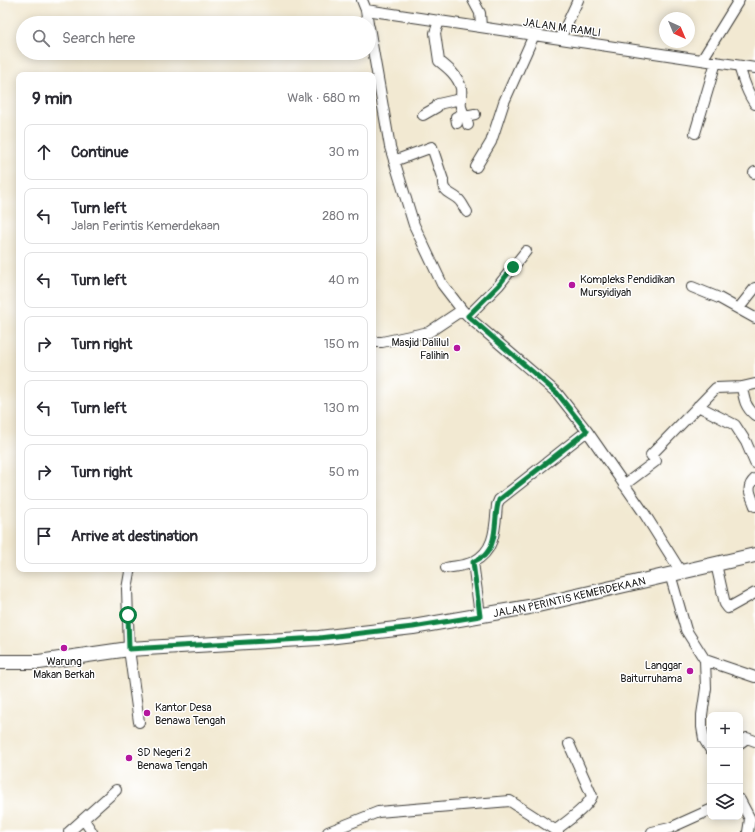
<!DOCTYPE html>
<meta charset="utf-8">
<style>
body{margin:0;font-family:Pangolin,sans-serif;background:#f2f2f3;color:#2b2b33}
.controls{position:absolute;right:12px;bottom:12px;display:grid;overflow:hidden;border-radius:8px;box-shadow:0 2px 10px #0003}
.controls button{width:36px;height:36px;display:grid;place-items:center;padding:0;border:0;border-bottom:1px solid #e1e1e2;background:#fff;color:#2b2b33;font:20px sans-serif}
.compass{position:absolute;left:659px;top:12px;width:36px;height:36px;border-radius:50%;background:#fff;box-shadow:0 2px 10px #0003;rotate:136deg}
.stop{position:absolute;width:12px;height:12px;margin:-9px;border:3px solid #0b8043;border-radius:50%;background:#fff}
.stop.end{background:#0b8043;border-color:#fff;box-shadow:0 1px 4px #0008}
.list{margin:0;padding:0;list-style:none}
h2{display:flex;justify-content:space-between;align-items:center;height:52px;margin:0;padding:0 16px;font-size:17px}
h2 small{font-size:13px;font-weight:400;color:#7c7c81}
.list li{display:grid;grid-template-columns:26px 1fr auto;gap:12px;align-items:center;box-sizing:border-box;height:56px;margin:0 8px 8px;padding:0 8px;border:1px solid #e1e1e2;border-radius:8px}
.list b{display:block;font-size:15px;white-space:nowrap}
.list p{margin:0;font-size:13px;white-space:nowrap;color:#7c7c81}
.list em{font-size:13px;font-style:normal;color:#7c7c81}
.icon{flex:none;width:22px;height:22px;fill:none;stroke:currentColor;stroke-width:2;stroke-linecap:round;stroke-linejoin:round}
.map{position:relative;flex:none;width:755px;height:832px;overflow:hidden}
.search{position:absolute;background:#fff;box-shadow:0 2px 10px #0003;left:16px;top:16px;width:360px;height:44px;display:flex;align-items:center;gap:10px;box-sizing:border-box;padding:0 14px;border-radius:22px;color:#7c7c81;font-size:15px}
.panel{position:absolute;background:#fff;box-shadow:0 2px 10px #0003;left:16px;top:72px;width:360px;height:500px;border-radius:8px}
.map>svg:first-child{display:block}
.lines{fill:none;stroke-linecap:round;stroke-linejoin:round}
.street-casing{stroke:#3c3b37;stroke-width:12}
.secondary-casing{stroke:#3c3b37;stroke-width:16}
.street{stroke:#fff;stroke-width:10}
.secondary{stroke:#fff;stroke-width:14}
.route{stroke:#0b8043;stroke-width:5}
.poi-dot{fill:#b5179e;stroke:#fff;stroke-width:1.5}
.labels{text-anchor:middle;stroke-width:3;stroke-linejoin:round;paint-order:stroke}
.street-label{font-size:11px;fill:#1c1c1c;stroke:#fff}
.poi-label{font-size:11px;fill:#1c1c1c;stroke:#fff;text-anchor:start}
</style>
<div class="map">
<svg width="755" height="832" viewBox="0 0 755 832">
<rect width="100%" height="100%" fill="#fff"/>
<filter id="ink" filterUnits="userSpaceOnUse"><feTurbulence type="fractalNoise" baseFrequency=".025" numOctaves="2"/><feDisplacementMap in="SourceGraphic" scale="8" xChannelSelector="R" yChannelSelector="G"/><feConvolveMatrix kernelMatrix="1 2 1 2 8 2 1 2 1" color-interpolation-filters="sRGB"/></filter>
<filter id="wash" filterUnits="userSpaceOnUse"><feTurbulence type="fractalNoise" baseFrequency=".012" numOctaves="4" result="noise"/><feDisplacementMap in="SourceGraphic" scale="16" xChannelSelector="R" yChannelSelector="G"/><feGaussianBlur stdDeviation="0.9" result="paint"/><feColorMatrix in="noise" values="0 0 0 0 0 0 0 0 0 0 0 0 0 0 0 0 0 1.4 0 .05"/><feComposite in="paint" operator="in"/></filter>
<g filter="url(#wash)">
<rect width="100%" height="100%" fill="#f2e9d2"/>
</g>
<g filter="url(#ink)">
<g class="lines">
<!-- street casing -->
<g class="street-casing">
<path id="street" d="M362,0L366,10L368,23
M473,0L480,13L481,27
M366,10L755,68
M439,21L435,33L439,61C448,68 458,76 461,88C462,94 460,101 461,107C463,114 467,118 468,125
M369,27L390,147L414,225L442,284L462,310L473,321L557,393L587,431L644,513L681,572
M560,39L578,0
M702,60L739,0
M739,66C743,79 747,93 755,104
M423,115L437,107L438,104L456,100L461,101
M457,123L456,117L463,114L465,116L475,114
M695,133L716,62
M394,161L432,147L443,180C442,193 450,192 458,199C462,202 464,208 467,212
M476,167L491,142L504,102L534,35
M754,173L755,172
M692,287L719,298L755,318
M739,308L755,288
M468,316L499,285L526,251
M373,342H382L429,332L462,310
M742,387C744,399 745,407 755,415
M698,406L735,425L746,442L755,463
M755,479C745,488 751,494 755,506
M624,485L656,461L651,455L716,388L742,387L755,384
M473,562L480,615
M716,564L725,604L728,608L755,593
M446,568C455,566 465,566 473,562C496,551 495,526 497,505L499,500L587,431
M129,569L130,572L127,589L129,649L139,722
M670,574L686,630L705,660L706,688L702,715V727L704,739L710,749
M705,660L755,677
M740,743L747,738L755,741
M740,800L750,819L748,832
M84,820L92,832
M556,830C566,822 588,807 592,796L569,744
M69,832L116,790
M328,832L378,812L510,801L558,832
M652,832L670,828L710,810"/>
</g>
<!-- secondary casing -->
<g class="secondary-casing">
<g id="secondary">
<path id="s1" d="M0,662H39L129,649L319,638L413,627L529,607L755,555"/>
</g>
</g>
<!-- street -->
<use href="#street" class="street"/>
<!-- secondary -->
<use href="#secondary" class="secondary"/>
</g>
</g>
<g class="lines" filter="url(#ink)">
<!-- route -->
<path class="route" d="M128,615L129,649L319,638L413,627L480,616L473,562C476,560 481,558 484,556C499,542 493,517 499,500L587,431L557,393L468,316L499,285L513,267"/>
</g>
<!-- markers -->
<g class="poi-dot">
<circle cx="572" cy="285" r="4"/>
<circle cx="457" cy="348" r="4"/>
<circle cx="64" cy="648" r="4"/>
<circle cx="690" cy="671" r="4"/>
<circle cx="147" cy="713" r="4"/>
<circle cx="129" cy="758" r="4"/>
</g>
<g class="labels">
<!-- street labels -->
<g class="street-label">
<text transform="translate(562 27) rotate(8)" y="4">JALAN M. RAMLI</text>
<text dy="4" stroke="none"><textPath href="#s1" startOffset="574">JALAN PERINTIS KEMERDEKAAN</textPath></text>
</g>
<!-- poi labels -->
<g class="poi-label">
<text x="580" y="283">Kompleks Pendidikan<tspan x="580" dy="13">Mursyidiyah</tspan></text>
<text x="449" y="346" text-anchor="end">Masjid Dalilul<tspan x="449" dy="13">Falihin</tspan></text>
<text x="64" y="665" text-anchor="middle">Warung<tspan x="64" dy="13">Makan Berkah</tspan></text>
<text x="682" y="669" text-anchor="end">Langgar<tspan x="682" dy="13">Baiturruhama</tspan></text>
<text x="155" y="711">Kantor Desa<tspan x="155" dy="13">Benawa Tengah</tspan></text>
<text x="137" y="756">SD Negeri 2<tspan x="137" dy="13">Benawa Tengah</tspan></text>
</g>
</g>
</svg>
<div class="controls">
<button>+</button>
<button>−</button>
<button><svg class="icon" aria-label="layers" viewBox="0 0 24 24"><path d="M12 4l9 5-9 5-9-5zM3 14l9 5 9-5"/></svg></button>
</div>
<svg class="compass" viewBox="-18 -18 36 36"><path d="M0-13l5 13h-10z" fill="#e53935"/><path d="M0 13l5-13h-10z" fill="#7c7c81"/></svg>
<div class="stop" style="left:128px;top:615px"></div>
<div class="stop end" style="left:513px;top:267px"></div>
<div class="search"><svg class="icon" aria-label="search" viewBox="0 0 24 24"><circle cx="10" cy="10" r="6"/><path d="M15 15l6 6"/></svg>Search here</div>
<section class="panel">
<h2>9 min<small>Walk · 680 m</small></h2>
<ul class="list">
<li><svg class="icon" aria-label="ahead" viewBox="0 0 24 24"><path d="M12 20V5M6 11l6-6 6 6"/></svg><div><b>Continue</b></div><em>30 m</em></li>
<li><svg class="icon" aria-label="left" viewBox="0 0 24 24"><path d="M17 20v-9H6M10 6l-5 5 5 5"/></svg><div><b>Turn left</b><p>Jalan Perintis Kemerdekaan</p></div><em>280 m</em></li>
<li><svg class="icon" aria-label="left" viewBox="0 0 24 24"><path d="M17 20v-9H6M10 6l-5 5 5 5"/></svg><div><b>Turn left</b></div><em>40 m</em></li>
<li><svg class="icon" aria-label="right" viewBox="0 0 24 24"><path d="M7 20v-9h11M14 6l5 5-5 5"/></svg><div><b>Turn right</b></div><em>150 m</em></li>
<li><svg class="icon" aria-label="left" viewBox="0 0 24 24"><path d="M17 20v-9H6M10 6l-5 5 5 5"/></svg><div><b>Turn left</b></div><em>130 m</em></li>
<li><svg class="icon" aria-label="right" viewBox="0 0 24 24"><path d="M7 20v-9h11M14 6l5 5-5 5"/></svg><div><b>Turn right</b></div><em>50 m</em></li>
<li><svg class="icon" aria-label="arrive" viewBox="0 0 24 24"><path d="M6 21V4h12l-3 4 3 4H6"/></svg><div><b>Arrive at destination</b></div></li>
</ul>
</section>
</div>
